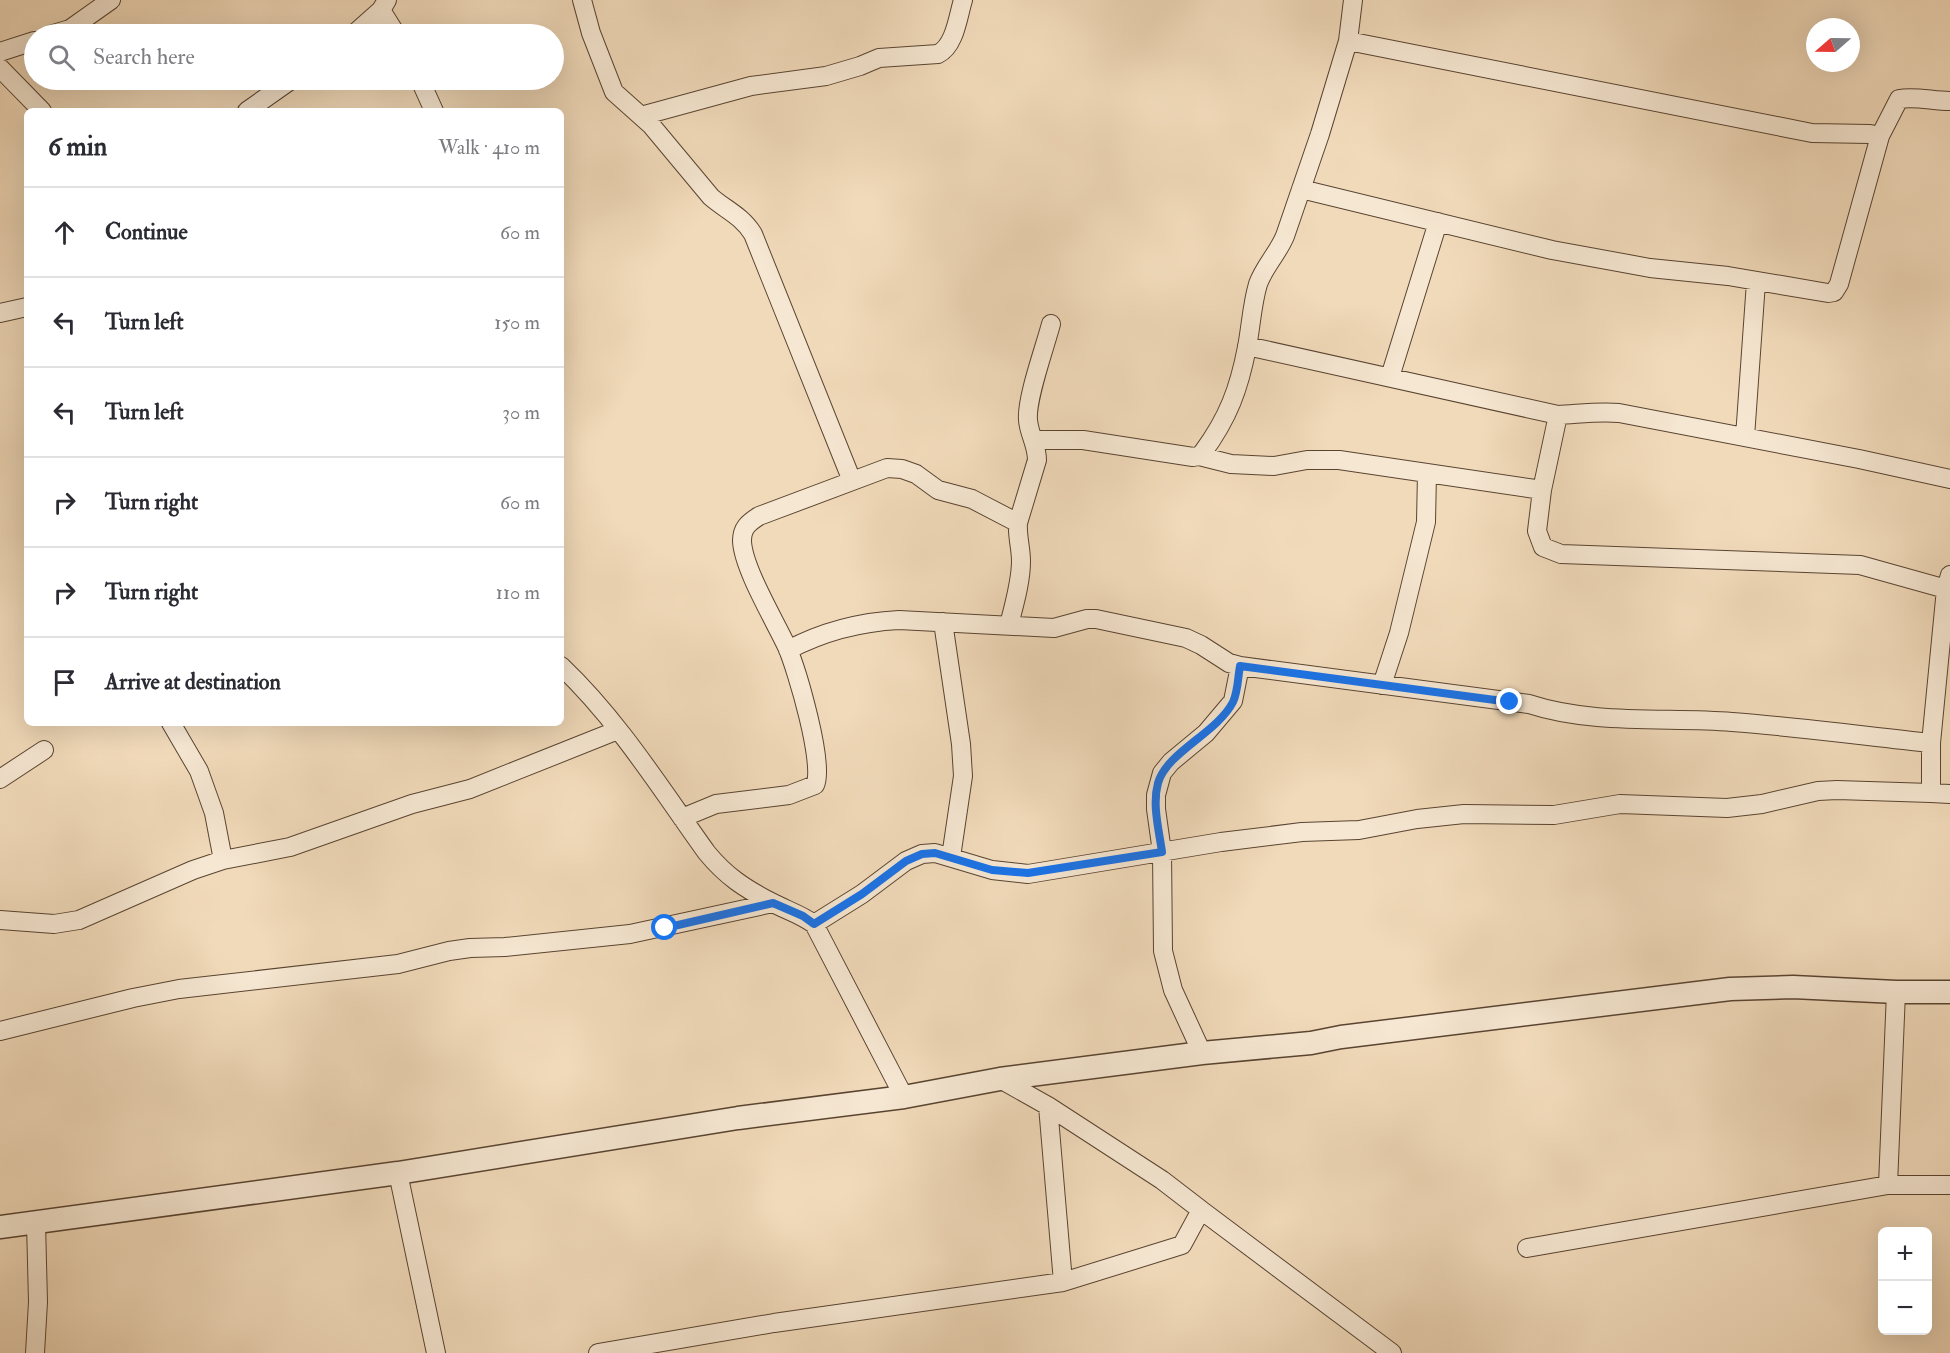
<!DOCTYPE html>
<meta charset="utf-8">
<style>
body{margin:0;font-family:"IM FELL Double Pica",serif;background:#f7f7f7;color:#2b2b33}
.controls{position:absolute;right:18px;bottom:18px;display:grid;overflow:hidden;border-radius:9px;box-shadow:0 6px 24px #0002}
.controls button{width:54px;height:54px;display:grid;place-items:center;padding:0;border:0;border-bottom:2px solid #e1e1e2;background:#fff;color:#2b2b33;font:30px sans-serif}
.compass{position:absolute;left:1806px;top:18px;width:54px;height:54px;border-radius:50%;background:#fff;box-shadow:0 6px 24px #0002;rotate:250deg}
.stop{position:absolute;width:18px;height:18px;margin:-14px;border:4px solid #1a73e8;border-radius:50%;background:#fff}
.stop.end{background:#1a73e8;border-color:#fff;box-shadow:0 2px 6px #0008}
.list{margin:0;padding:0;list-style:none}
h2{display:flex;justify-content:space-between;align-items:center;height:78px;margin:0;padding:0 24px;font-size:26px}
h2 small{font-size:20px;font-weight:400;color:#7c7c81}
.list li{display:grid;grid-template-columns:39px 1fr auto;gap:18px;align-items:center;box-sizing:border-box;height:90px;padding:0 24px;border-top:2px solid #e1e1e2}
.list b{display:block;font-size:22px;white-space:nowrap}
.list em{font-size:20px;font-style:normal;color:#7c7c81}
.icon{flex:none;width:33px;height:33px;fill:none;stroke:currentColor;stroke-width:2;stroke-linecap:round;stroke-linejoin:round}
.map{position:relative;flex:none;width:1950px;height:1353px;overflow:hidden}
.search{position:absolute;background:#fff;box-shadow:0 6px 24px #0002;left:24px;top:24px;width:540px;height:66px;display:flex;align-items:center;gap:15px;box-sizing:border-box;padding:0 21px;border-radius:33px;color:#7c7c81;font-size:22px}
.panel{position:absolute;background:#fff;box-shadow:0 6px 24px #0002;left:24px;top:108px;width:540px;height:618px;border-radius:9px}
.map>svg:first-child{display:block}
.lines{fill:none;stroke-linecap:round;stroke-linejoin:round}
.minor-casing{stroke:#594431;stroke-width:20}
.tertiary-casing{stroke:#594431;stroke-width:25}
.minor{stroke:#f6e7d2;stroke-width:18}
.tertiary{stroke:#f6e7d2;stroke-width:22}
.route{stroke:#1a73e8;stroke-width:8}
</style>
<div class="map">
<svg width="1950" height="1353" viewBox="0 0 1950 1353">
<rect width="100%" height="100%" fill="#f1daba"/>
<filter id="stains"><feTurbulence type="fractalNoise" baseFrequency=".00333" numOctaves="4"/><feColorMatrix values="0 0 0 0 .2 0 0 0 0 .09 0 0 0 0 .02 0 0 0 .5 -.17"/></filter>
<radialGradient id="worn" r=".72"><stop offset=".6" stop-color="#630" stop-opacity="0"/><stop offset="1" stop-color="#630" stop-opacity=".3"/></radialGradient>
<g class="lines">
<!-- minor casing -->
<g class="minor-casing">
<path id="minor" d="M582,0L591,33L614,92L651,125L711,197C726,210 742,216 753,234L852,481
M381,10L396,34
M53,34L70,29L111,0
M354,34L381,10L387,0
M1348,41L1812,133L1870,134L1880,136L1899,99C1915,96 1933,101 1950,101
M0,52L34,41
M0,68L42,111
M420,80L434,111
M247,111L291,80
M641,116L751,86L826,76L860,66L879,58L938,54C955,46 958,16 963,0
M1301,189L1552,250L1650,268L1728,276L1828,293L1834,292L1839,284L1880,136
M0,313L27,307
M1247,346L1558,415C1579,414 1599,411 1619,413L1859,459L1950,479
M1390,377L1438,222
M1558,415L1542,490L1537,531L1543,547L1561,554L1860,565L1946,589
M1745,437L1756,282
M1035,440H1083L1193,457L1199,456L1203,452C1228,418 1239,389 1247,347C1251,326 1252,304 1258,284C1264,267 1278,253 1285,236L1320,134L1348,41L1353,0
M1199,456L1231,464L1274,466L1307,460H1339L1542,490
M1950,575L1946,589L1931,743V793L1950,794
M943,622L961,744L963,776L951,857
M1009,625C1014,605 1021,582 1021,561C1021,548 1017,536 1018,523L1037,460C1037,445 1029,434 1028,420C1026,399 1045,347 1051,324
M788,650C824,631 859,622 899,620L1054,628L1087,619H1096L1186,638L1201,645L1229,663L1240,666L1233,701L1206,733L1171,762L1162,773L1156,795V809L1162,852L1163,951L1173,990L1202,1053
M561,666C618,720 661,789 707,853C726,876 744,888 771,902C786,910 800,914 814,924L904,1097
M1240,666L1529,704C1593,725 1666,717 1732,722C1799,727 1865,736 1931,743
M1382,685L1399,633L1426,522L1427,473
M171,723L199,771L214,813L223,860
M0,779L44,750
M682,818L716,804L789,795L815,785C825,765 797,670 787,647C775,621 743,568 742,541C742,528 748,523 759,516L887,468L902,469L916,474L938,490L972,499L1018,523
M0,920L54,924L79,920L193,870L223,860L290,847L412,804L470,789L618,730
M814,924L862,894L906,861L922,854L935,853L992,870L1028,874L1221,842L1302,832L1359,830L1417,819L1464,814L1554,815L1620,804L1727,808L1762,804L1818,791L1837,790L1931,793
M0,1031L133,998L179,989L398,964L449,951L470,948L505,947L630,934L773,903
M1000,1079L1048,1106L1063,1282
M398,1173L436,1353
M1888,1185L1896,992
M1201,1210L1392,1353
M1527,1248L1888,1185H1950
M35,1353L38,1302L36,1223
M598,1353L774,1323L1063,1282L1182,1245L1201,1210L1162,1180L1048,1106"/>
</g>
<!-- tertiary casing -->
<g class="tertiary-casing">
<path id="tertiary" d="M0,1227L398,1173L738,1118L904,1097L1000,1079L1202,1053L1311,1043L1341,1037L1730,989L1793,987L1896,992H1950"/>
</g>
<!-- minor -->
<use href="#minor" class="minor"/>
<!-- tertiary -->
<use href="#tertiary" class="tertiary"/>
</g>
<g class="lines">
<!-- route -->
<path class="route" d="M665,928L773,903L803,916L814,924L862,894L906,861L922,854L935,853L992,870L1028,873L1162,852C1159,830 1152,805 1158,783C1167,752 1217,733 1233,702C1238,692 1238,676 1240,666L1510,702"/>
</g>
<rect width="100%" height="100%" filter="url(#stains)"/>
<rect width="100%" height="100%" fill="url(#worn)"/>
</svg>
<div class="controls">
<button>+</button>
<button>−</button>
</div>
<svg class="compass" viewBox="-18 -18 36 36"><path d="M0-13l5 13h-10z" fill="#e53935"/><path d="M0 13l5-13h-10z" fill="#7c7c81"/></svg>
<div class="stop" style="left:665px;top:928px"></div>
<div class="stop end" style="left:1510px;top:702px"></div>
<div class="search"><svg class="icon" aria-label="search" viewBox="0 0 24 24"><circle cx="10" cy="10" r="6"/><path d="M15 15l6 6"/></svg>Search here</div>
<section class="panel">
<h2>6 min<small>Walk · 410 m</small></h2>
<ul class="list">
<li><svg class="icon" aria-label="ahead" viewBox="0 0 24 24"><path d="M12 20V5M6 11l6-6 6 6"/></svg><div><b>Continue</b></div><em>60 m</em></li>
<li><svg class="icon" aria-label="left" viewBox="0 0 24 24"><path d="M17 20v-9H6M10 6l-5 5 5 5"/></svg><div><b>Turn left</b></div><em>150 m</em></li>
<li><svg class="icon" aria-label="left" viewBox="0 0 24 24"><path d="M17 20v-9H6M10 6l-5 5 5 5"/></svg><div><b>Turn left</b></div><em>30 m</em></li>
<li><svg class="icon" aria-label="right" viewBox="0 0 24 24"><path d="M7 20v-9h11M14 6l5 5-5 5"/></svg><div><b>Turn right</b></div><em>60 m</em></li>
<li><svg class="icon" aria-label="right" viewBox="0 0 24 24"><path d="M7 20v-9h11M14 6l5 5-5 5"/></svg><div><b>Turn right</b></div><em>110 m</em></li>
<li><svg class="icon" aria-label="arrive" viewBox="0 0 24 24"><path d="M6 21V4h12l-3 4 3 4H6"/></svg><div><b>Arrive at destination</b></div></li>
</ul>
</section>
</div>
